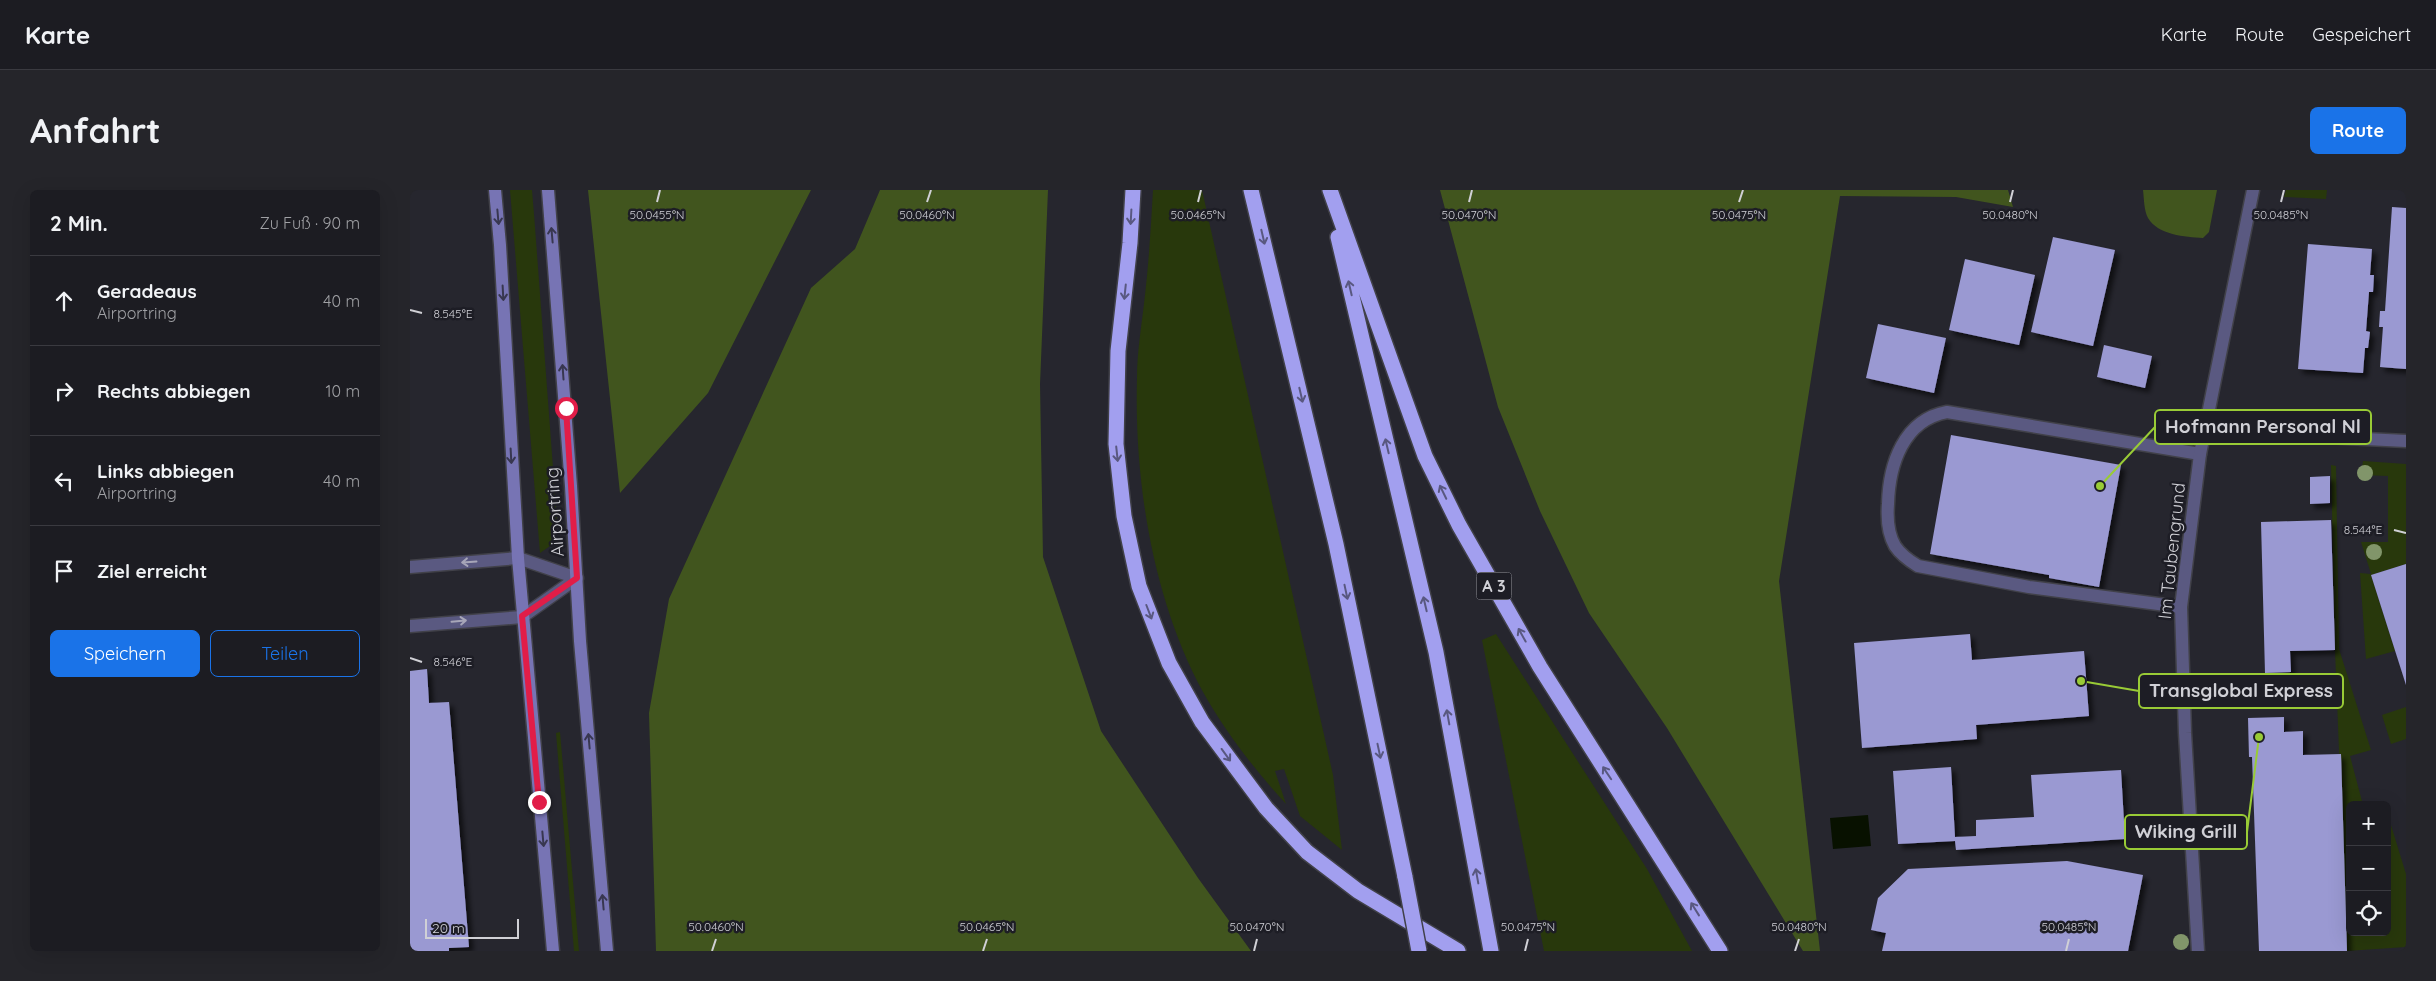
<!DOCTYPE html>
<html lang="de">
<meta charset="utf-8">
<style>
body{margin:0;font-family:Quicksand,sans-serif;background:#25252a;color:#f1f3f6}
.controls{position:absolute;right:15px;bottom:15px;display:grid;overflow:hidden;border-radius:8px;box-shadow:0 5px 20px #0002}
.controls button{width:45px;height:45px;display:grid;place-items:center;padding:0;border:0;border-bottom:1px solid #3a3a40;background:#1c1c22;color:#f1f3f6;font:25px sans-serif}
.scale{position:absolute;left:15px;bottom:12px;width:94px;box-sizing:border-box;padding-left:5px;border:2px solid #d0d0d6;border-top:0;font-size:14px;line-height:18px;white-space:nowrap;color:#d0d0d6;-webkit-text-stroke:4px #1d1d25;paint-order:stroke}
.stop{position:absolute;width:15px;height:15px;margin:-11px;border:4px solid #e11d48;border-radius:50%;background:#fff}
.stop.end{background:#e11d48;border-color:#fff;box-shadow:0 1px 5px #0008}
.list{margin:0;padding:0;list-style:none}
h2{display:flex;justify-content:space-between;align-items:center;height:65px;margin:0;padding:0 20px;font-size:21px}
h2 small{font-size:16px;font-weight:400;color:#a0a1a5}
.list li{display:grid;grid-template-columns:32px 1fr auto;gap:15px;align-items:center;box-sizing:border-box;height:90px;padding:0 20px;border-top:1px solid #3a3a40}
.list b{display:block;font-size:19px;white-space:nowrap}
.list p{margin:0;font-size:16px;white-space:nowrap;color:#a0a1a5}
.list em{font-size:16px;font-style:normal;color:#a0a1a5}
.actions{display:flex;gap:10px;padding:15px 20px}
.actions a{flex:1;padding:11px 0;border:1px solid #1a73e8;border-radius:8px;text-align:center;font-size:18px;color:#1a73e8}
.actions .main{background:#1a73e8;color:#fff}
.icon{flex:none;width:28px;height:28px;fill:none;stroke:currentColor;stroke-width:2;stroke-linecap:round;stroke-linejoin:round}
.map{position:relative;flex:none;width:1996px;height:761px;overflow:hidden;border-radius:8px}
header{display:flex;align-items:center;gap:30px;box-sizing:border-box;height:70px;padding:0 25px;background:#1c1c22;border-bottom:1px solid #3a3a40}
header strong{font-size:24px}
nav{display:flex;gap:28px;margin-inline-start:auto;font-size:18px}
.intro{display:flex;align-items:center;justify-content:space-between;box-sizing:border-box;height:120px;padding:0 30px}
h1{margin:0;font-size:35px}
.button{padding:12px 22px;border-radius:8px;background:#1a73e8;color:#fff;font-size:18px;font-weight:700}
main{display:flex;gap:30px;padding:0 30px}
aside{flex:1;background:#1c1c22;border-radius:8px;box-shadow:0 5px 20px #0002}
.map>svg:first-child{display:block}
.green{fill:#28380c}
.forest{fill:#41551e}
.water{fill:#081100}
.building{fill:#9a99d2;filter:url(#shadow)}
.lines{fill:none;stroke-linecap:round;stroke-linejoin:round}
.lane-casing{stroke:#414149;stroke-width:15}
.street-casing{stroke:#414149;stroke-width:15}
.secondary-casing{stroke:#414149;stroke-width:15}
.highway-casing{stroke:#414149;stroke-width:18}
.lane{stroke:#5a5981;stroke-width:12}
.street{stroke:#5a5981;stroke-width:12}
.secondary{stroke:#7774b4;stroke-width:12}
.highway{stroke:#a29fef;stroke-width:15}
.highway-bridge-casing{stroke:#414149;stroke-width:18;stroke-linecap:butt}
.highway-bridge{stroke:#a29fef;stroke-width:15}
.tree{fill:#81956a}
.oneway{stroke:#383750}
.oneway2{stroke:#595880}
.oneway3{stroke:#a7a6b8}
.route{stroke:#e11d48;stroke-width:6}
.ticks{fill:none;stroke:#d0d0d6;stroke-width:2}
.labels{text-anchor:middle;stroke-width:5;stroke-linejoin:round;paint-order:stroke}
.shield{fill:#1d1d25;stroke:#9a9aa1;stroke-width:1}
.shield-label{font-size:16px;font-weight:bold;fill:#d0d0d6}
.street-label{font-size:18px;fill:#d0d0d6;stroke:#1d1d25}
.ticks-label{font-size:12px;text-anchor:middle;fill:#d0d0d6;stroke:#1d1d25;stroke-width:5;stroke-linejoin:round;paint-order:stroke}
.leader{fill:none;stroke:#99cb36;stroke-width:2}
.callout-dot{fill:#99cb36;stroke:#1d1d25;stroke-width:2}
.callout{fill:#1d1d25;stroke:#99cb36;stroke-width:2}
.callout-label{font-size:19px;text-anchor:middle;font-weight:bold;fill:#d0d0d6}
</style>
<header>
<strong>Karte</strong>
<nav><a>Karte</a><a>Route</a><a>Gespeichert</a></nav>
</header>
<div class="intro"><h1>Anfahrt</h1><a class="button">Route</a></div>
<main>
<aside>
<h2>2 Min.<small>Zu Fuß · 90 m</small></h2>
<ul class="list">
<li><svg class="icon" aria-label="ahead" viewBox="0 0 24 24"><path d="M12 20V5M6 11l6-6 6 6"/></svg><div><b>Geradeaus</b><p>Airportring</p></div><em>40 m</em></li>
<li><svg class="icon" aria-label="right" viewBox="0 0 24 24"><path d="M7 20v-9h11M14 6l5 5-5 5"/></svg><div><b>Rechts abbiegen</b></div><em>10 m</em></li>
<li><svg class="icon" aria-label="left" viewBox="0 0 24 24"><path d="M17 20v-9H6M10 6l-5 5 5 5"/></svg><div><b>Links abbiegen</b><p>Airportring</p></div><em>40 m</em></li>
<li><svg class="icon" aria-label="arrive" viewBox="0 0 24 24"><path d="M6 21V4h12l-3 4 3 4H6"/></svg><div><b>Ziel erreicht</b></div></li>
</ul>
<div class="actions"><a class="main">Speichern</a><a>Teilen</a></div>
</aside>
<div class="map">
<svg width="1996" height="761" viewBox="0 0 1996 761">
<defs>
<filter id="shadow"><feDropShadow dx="4.5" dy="4.5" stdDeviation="2.5" flood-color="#0009"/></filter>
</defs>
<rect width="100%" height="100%" fill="#26262e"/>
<!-- green -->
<path class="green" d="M100,0H122L124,24L147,331L140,356L130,363Z
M743,0H792L923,585L932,660L890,626L874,579L865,581L876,614C845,580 816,543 793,502C743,410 724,292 727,188C727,161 732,133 735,105C739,70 741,35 743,0Z
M1876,0H1917L1916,9L1874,7Z
M1953,271L1996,274V374L1961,385L1985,461L1956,469L1950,383L1961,384L1951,352H1978V286L1951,285Z
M1921,275L1926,276L1929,459L1961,560L1940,566L1953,615H1940V742H1977V622L1996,684V757L1937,761L1925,460Z
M1086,444L1237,679L1282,761H1134L1072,450Z
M1996,517V549L1981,554L1972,525Z
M150,542L169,761H164L146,543Z"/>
<!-- forest -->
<path class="forest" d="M178,0H401L298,203L210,303Z
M470,0H638L630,194L633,367L691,541L788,688L841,761H246L239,523L259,409L401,98L445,59Z
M1030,0H1598L1603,17L1546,7L1430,6L1369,391L1410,761H1393L1257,538L1179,423L1130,321L1088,217Z
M1733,0H1807L1799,42L1793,48C1775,47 1748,45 1738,28C1734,21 1734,8 1733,0Z"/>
<!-- water -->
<path class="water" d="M1458,625L1461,656L1423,659L1420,628Z"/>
<!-- building -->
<path class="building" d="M1982,17L1996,18V179L1970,177L1973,137H1969L1970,121H1975Z
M1643,47L1705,60L1683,156L1621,142Z
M1898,54L1962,59L1960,85H1964L1963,102H1959L1956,141L1960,142L1958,158H1955L1953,183L1888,179Z
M1555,69L1625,85L1609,155L1539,140Z
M1468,134L1536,148L1524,203L1456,188Z
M1694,155L1742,166L1735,198L1687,187Z
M1541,245L1711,275L1689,397L1639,388V385L1520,364Z
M1920,286V313L1900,314V287Z
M1921,330L1925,460L1880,461L1881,482L1855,483L1851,332Z
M1996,374V495L1961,385Z
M1560,444L1562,470L1674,461L1679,526L1566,535L1567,549L1452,558L1444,453Z
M17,479L19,513L39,512L59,757L39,758V761H0V481Z
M1874,527V542L1893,541V565L1931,564L1937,761H1849L1842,567H1839L1838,528Z
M1541,577L1545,647L1566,646V630L1624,627L1621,585L1711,580L1715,649L1546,660L1545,651L1488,654L1483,581Z
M1657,671L1733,685L1718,761H1472L1476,743L1461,740L1468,708L1498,679Z"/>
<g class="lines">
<!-- lane casing -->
<g class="lane-casing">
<path id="lane" d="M0,377L108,368L167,388
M1771,417L1619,397L1508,376C1498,370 1491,365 1485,356C1478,344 1477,327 1478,314C1479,275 1493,230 1537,222L1790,264
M0,436L112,427L167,388"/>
</g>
<!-- street casing -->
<g class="street-casing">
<path id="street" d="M1795,241L1996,251
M1788,761L1775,543L1771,417L1790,264L1843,0"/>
</g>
<!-- secondary casing -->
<g class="secondary-casing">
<path id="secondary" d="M85,0L90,55L108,368L143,761
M138,0L161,296L170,451L197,761"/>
</g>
<!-- highway casing -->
<g class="highway-casing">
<path id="highway" d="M723,0L720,53L708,161L706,254L714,326L729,396L759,473L792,532L856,618L897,662L948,701L1048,761
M841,0L926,354L995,687
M920,0L1015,266L1049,335L1130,477L1310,761
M928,47L1026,462L1081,761"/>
</g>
<!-- lane -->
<use href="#lane" class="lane"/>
<!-- street -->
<use href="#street" class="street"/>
<!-- secondary -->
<use href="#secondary" class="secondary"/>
<!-- highway -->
<use href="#highway" class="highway"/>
<!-- highway-bridge casing -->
<g class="highway-bridge-casing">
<path id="highway-bridge" d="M995,687L1009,761"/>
</g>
<!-- highway-bridge -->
<use href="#highway-bridge" class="highway-bridge"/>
</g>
<!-- trees -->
<g class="tree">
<circle cx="1955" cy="283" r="8"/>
<circle cx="1964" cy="362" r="8"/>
<circle cx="1771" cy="752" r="8"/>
</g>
<!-- one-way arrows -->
<defs><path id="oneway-shaft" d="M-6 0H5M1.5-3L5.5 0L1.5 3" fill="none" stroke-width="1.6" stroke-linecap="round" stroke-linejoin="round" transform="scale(1.25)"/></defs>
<g class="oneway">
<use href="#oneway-shaft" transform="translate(88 27) rotate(85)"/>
<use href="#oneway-shaft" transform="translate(142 45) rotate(-95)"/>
<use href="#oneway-shaft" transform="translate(93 103) rotate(87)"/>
<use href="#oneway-shaft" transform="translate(153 182) rotate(-94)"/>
<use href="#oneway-shaft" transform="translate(101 266) rotate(87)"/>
<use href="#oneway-shaft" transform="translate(179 551) rotate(-95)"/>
<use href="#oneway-shaft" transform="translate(133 649) rotate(85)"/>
<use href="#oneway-shaft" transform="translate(193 712) rotate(-95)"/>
</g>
<g class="oneway2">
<use href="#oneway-shaft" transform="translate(721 27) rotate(93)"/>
<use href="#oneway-shaft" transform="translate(853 47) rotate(77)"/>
<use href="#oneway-shaft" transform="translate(940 98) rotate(-103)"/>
<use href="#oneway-shaft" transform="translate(715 102) rotate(96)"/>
<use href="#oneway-shaft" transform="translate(891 205) rotate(77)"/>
<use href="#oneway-shaft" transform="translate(977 256) rotate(-103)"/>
<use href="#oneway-shaft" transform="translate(707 264) rotate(84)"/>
<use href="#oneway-shaft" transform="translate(1033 302) rotate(-116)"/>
<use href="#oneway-shaft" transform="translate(936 402) rotate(78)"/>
<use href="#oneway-shaft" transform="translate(1015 414) rotate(-103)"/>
<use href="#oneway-shaft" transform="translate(739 422) rotate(69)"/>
<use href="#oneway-shaft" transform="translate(1112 445) rotate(-119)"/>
<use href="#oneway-shaft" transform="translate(1038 527) rotate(-100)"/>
<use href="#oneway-shaft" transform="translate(969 561) rotate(78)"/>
<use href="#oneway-shaft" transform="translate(816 565) rotate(54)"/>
<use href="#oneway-shaft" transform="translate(1197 583) rotate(-124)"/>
<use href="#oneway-shaft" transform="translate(1067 686) rotate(-100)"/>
<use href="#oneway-shaft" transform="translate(1285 719) rotate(-122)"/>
</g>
<g class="oneway3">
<use href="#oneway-shaft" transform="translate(59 372) rotate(176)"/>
<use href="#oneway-shaft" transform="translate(49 431) rotate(-5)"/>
</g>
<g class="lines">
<!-- route -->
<path class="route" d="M129,612L112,426L167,388L156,218"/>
</g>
<!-- ticks -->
<path class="ticks" d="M247,12L250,0M517,12L521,0M788,12L791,0M1059,12L1062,0M1329,12L1333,0M1600,12L1603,0M1871,12L1874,0M0,120L12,123M1984,340L1996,343M0,468L12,472M302,761L306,749M573,761L577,749M844,761L847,749M1115,761L1118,749M1385,761L1389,749M1656,761L1659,749"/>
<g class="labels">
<!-- shield labels -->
<rect class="shield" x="1066.5" y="382.5" width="35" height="27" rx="4"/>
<g class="shield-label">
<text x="1084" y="402">A 3</text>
</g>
<!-- street labels -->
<g class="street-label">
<text transform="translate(145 322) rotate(-94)" y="6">Airportring</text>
<text transform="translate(1762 361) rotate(-84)" y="6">Im Taubengrund</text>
</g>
</g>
<g class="ticks-label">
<text x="247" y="29">50.0455°N</text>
<text x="517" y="29">50.0460°N</text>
<text x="788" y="29">50.0465°N</text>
<text x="1059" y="29">50.0470°N</text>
<text x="1329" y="29">50.0475°N</text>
<text x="1600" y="29">50.0480°N</text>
<text x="1871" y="29">50.0485°N</text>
<text x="43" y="128">8.545°E</text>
<text x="1953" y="344">8.544°E</text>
<text x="43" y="476">8.546°E</text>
<text x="306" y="741">50.0460°N</text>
<text x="577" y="741">50.0465°N</text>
<text x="847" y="741">50.0470°N</text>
<text x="1118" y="741">50.0475°N</text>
<text x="1389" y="741">50.0480°N</text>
<text x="1659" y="741">50.0485°N</text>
</g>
<!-- callouts -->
<path class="leader" d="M1690 296L1745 237M1671 491L1729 501M1849 547L1837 642"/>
<g class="callout-dot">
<circle cx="1690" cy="296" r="5"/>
<circle cx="1671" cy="491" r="5"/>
<circle cx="1849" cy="547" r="5"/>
</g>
<g class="callout">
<rect x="1745" y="220" width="216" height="34" rx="5"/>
<rect x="1729" y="484" width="204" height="34" rx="5"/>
<rect x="1715" y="625" width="122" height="34" rx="5"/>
</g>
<g class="callout-label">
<text x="1853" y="243">Hofmann Personal Nl</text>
<text x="1831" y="507">Transglobal Express</text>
<text x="1776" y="648">Wiking Grill</text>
</g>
</svg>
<div class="controls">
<button>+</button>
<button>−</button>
<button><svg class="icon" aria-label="locate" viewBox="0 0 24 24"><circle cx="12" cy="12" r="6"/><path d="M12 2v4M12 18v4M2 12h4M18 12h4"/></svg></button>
</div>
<div class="scale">20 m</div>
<div class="stop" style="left:156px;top:218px"></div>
<div class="stop end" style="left:129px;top:612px"></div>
</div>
</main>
